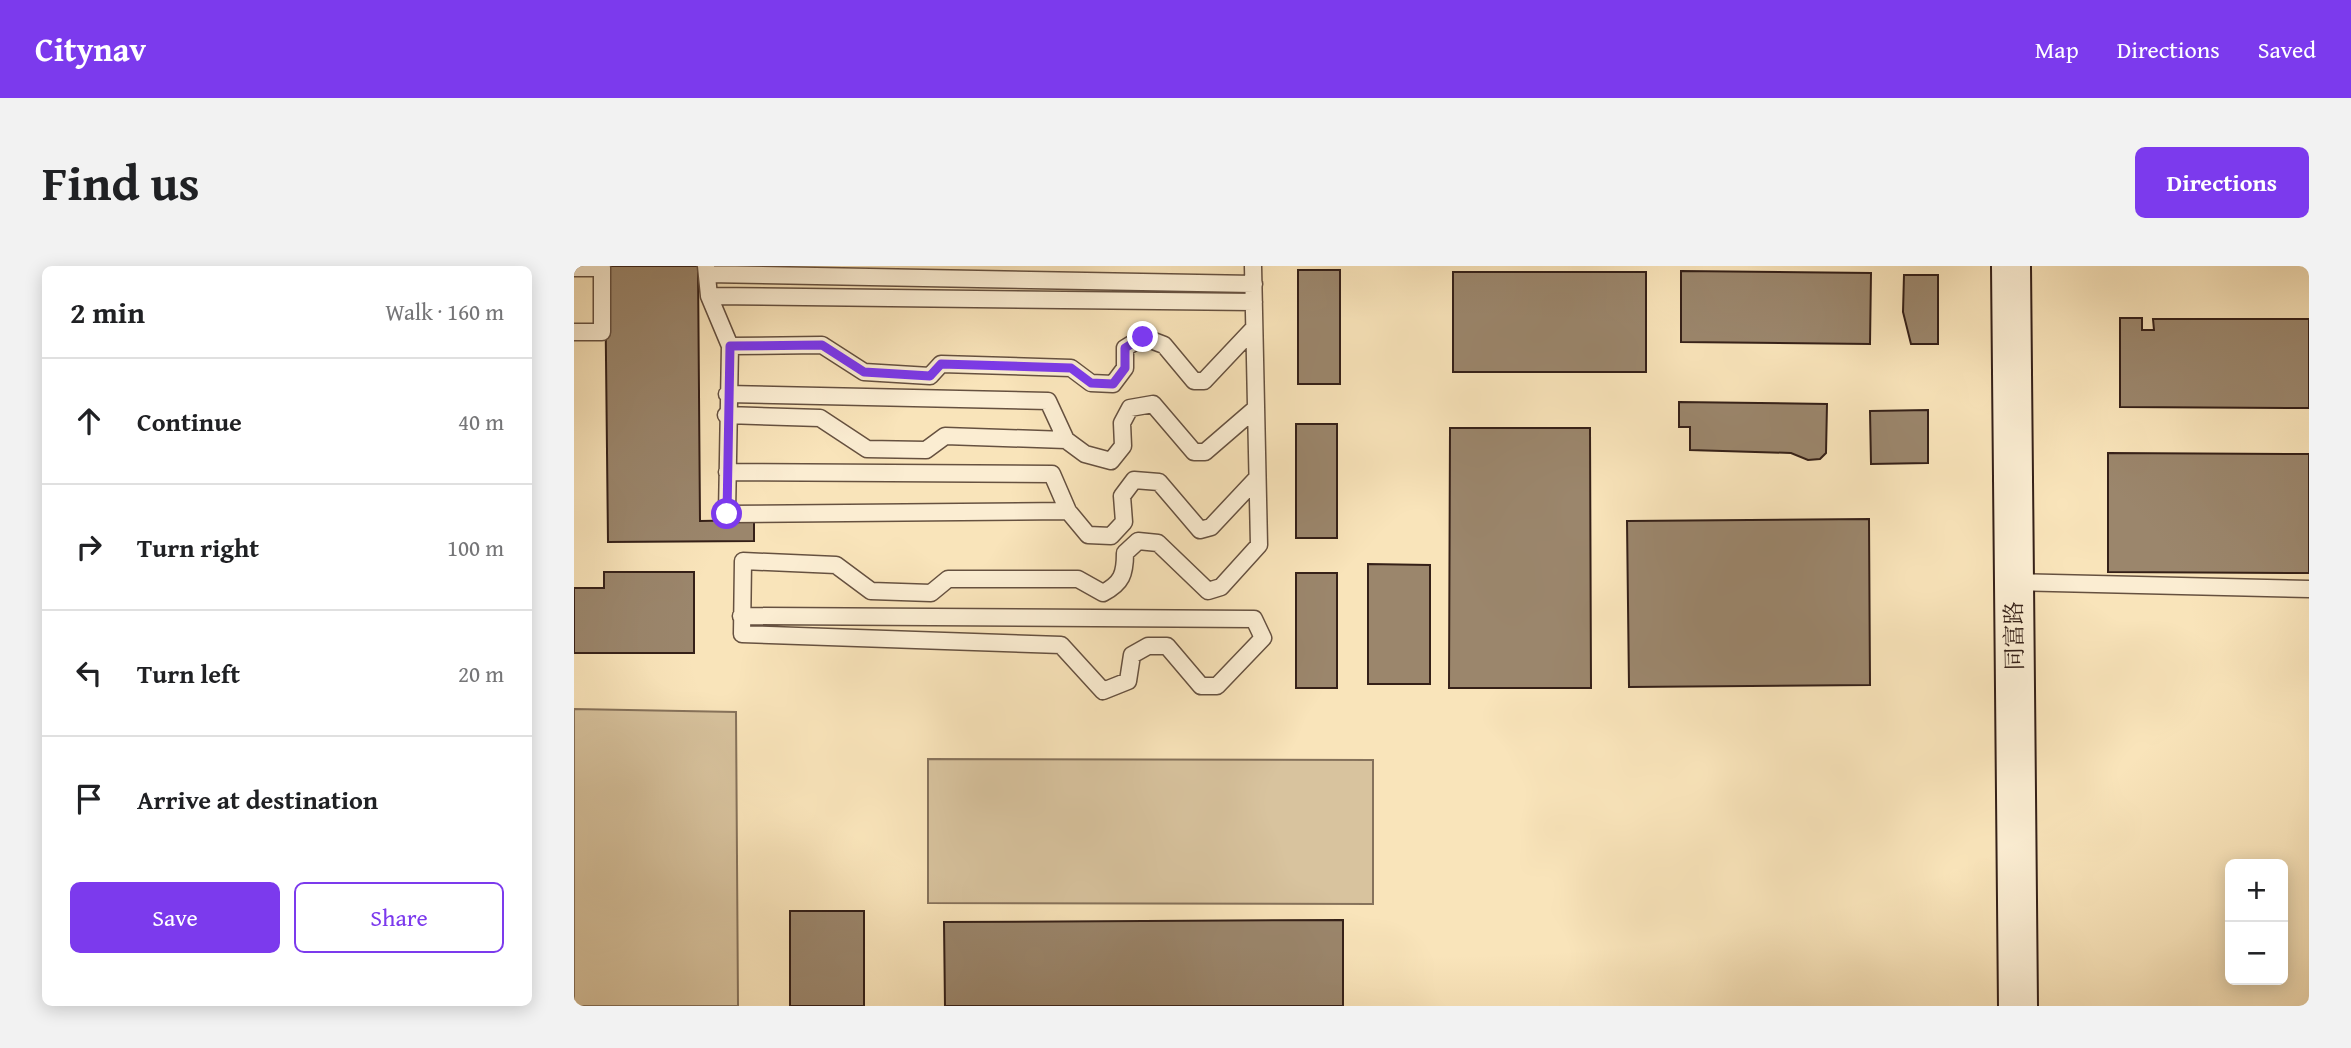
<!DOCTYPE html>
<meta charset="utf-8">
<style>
body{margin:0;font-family:"Gentium Book Plus","Noto Serif SC",serif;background:#f2f2f2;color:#202124}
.controls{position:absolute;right:21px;bottom:21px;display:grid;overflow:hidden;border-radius:10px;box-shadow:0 4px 18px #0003}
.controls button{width:63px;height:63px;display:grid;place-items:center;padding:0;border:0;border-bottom:2px solid #e0e0e0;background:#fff;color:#202124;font:35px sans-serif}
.stop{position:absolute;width:21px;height:21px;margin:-16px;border:5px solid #7c3aed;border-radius:50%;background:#fff}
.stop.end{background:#7c3aed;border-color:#fff;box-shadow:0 2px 7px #0008}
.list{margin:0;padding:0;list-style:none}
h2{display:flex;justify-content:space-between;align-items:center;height:91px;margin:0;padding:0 28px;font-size:30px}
h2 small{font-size:23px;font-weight:400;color:#757577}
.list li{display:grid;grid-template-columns:46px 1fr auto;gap:21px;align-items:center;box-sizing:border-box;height:126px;padding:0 28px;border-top:2px solid #e0e0e0}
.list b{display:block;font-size:26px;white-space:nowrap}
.list em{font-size:23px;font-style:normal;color:#757577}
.actions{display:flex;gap:14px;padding:21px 28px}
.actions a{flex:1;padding:16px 0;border:2px solid #7c3aed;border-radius:10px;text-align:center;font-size:24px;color:#7c3aed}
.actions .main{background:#7c3aed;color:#fff}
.icon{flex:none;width:38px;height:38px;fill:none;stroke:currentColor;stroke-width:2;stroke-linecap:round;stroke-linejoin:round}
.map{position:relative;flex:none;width:1735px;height:740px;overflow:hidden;border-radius:10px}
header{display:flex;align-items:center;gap:42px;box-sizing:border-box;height:98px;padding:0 35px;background:#7c3aed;color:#fff}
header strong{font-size:33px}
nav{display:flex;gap:38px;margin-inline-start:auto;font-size:24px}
.intro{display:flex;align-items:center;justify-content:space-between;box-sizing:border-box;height:168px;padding:0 42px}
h1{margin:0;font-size:49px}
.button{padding:18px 32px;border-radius:10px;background:#7c3aed;color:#fff;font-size:24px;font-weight:700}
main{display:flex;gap:42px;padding:0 42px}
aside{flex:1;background:#fff;border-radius:10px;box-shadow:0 4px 18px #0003}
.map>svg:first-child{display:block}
.green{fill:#d8c39e;stroke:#86725b;stroke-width:2}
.building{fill:#9b866c;stroke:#352018;stroke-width:2}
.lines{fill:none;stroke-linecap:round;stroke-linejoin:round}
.lane-casing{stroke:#665140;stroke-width:19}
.secondary-casing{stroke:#352018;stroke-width:42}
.lane{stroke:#fbedd2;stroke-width:16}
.secondary{stroke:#fbedd2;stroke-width:38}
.route{stroke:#7c3aed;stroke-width:9}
.labels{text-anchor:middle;stroke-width:5;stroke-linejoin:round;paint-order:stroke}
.street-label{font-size:23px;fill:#352018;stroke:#fbedd2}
</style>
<header>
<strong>Citynav</strong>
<nav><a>Map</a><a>Directions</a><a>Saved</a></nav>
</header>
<div class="intro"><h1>Find us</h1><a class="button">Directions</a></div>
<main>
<aside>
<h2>2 min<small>Walk · 160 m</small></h2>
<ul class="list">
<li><svg class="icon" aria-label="ahead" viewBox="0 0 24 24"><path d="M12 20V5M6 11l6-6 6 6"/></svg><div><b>Continue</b></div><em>40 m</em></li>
<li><svg class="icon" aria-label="right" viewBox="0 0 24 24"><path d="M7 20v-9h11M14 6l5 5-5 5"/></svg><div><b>Turn right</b></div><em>100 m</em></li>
<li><svg class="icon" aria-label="left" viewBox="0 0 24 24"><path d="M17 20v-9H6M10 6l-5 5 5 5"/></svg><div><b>Turn left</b></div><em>20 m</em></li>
<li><svg class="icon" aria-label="arrive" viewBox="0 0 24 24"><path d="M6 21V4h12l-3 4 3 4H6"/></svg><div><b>Arrive at destination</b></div></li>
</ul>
<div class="actions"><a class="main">Save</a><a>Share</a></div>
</aside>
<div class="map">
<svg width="1735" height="740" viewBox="0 0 1735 740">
<rect width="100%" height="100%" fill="#f9e4ba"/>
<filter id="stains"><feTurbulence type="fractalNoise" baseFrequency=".00286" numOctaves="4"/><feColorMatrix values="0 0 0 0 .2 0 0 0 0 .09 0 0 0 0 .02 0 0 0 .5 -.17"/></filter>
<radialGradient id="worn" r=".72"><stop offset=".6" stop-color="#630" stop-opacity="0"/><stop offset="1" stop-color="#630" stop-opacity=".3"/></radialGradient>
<!-- green -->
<path class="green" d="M0,443L162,446L164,740H0Z
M354,493L799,494V638L354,637Z"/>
<!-- building -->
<path class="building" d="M31,0H124L126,255L180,254V275L34,276Z
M724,4H766V118H724Z
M1107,5L1297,7L1296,78L1107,76Z
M879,6H1072V106H879Z
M1330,9H1364V78H1337L1329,46Z
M1546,52H1568V64H1580L1579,53H1735V142L1546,141Z
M1105,136L1253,138L1252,187L1246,193L1234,194L1217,187L1116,184V161H1105Z
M1354,144V197L1297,198L1296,145Z
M722,158H763V272H722Z
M876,162H1016L1017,422H875Z
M1534,187L1735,188V307L1534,306Z
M1295,253L1296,419L1055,421L1053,255Z
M794,298L856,299V418H794Z
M30,306H120V387H0V322H30Z
M722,307H763V422H722Z
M216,645H290V740H216Z
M769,654V740H371L370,656Z"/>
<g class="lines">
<!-- lane casing -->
<g class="lane-casing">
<path id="lane" d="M132,0L135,30L156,80L153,248L494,245L514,269L537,270L550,256L548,230L560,214L585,216L626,264L637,261L683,212
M0,2H28V66H0
M133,8L680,18
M135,30L680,36
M156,80L248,79L290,106L356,110L367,98L497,102L517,117L539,118L551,102V82L569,71L590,79L620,115H630L680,62
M153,128L474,135L492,174
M152,149L246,152L293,183L352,184L371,170L492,174L511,188L537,195L549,180L548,157L556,142L579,138L620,186H631L682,142
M153,206L478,208L494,245
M1439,316L1735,323
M167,350L680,353L689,372L643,420H627L593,380H574L558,389L554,415L529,425L487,379L168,368L169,295L262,299L297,325L357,327L374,313H504L529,327C548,317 551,308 551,287L564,275L584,277L634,325L647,321L685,279L679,0"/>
</g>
<!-- secondary casing -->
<g class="secondary-casing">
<path id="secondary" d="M1437,0L1444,740"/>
</g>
<!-- lane -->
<use href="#lane" class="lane"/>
<!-- secondary -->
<use href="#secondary" class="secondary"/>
</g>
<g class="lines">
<!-- route -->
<path class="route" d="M153,248L156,80L248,79L290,106L356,110L367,98L497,102L517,117L539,118L551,102V82L569,71"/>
</g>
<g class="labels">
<!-- street labels -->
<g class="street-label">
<text transform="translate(1440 370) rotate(-91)" y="8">同富路</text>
</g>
</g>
<rect width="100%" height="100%" filter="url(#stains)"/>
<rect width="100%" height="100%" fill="url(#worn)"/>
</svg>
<div class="controls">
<button>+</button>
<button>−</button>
</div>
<div class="stop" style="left:153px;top:248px"></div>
<div class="stop end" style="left:569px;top:71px"></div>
</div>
</main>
